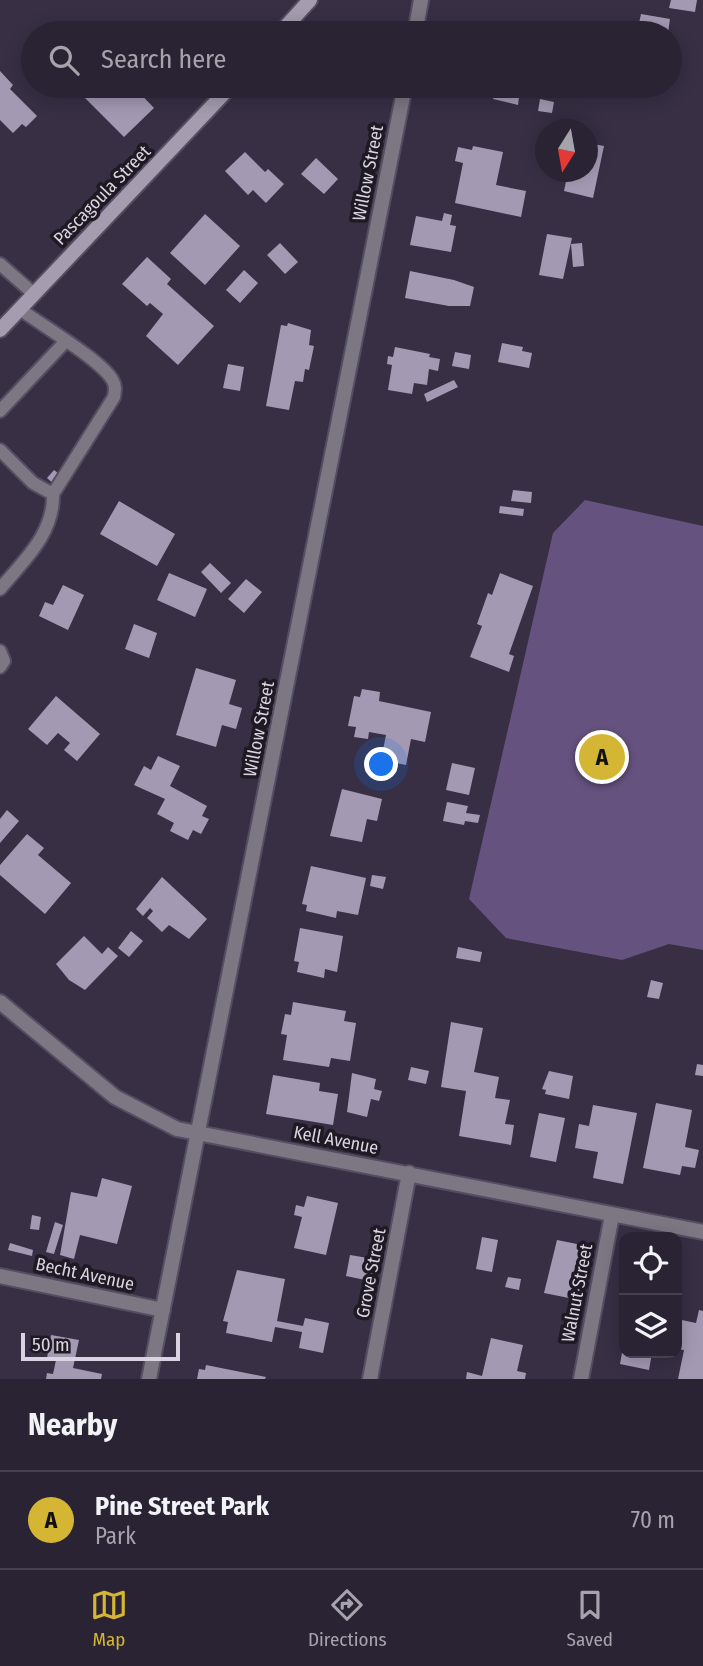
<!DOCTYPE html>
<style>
body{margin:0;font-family:"Fira Sans Condensed",sans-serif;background:#322b3c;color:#f1f3f6}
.controls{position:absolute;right:21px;bottom:21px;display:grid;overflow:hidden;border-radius:14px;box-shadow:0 4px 18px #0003}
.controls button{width:63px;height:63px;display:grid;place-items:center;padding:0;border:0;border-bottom:2px solid #46404f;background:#2a2334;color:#f1f3f6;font:35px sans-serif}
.compass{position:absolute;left:535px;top:119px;width:63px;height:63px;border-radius:50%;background:#2a2334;box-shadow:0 4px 18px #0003;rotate:191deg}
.scale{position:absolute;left:21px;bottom:18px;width:159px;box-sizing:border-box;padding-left:7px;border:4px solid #dad4e2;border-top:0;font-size:19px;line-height:24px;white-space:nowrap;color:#dad4e2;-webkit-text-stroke:5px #1e1923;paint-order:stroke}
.you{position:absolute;left:382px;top:765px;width:24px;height:24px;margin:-18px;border:5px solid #fff;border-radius:50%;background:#1a73e8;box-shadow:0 0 0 10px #1a73e833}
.badge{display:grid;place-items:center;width:46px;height:46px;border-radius:50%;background:#d5b534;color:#111;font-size:23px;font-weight:700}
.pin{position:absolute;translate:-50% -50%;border:4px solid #fff;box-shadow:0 2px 7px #0006}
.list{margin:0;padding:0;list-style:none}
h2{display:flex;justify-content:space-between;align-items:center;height:91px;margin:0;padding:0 28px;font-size:30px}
h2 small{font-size:23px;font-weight:400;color:#a5a4ac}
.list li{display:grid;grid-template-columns:46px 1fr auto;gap:21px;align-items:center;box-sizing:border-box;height:98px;padding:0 28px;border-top:2px solid #46404f}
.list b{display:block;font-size:26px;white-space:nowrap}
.list p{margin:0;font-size:23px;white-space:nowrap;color:#a5a4ac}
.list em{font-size:23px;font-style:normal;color:#a5a4ac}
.icon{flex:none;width:38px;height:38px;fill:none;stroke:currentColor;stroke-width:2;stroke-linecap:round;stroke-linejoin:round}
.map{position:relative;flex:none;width:703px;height:1379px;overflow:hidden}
.search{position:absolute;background:#2a2334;box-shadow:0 4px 18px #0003;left:21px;right:21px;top:21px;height:77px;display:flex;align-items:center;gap:18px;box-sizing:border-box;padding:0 24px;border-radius:38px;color:#a5a4ac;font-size:26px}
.sheet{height:189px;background:#2a2334}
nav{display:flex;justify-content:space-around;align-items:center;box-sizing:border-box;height:98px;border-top:2px solid #46404f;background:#2a2334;font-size:19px;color:#a5a4ac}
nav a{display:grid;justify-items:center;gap:4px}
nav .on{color:#d5b534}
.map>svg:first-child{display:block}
.green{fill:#66527f}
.building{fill:#a499b3}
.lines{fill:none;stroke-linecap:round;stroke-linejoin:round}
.lane-casing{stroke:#554d61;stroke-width:16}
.street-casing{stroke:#554d61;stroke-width:18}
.secondary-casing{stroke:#554d61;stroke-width:18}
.lane{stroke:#7c7783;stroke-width:12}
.street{stroke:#7c7783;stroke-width:14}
.secondary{stroke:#a59daf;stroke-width:14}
.labels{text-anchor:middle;stroke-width:7;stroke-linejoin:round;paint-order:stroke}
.street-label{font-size:18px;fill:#dad4e2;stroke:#1e1923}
</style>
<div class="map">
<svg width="703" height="1379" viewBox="0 0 703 1379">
<rect width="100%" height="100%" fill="#382f45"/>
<!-- green -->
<path class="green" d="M585,500L703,526V950L669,944L622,960L506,938L469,899L553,533Z"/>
<!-- building -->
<path class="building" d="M671,0H697L695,12L669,8Z
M641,14L670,19L668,33L638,28Z
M529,25L544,27L543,33H528Z
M0,71L13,85L10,89L37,116L26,127L22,124L13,133L0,120Z
M92,86H133L154,108L124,137L82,95Z
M496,86H534L533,93L520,90L518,105L493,99Z
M540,99L554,102L552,113L538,111Z
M588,143L604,146L593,198L564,191L568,172H588Z
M473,146L503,152L496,185L526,191L521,217L455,203L463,163L455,161L458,147L472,150Z
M245,152L265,172L268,169L284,184L266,203L253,190L248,195L225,171Z
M316,158L338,179L324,194L301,174Z
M444,213L452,215L450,225L456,226L451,252L410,245L416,216L442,221Z
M205,214L240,246L205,285L170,253Z
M547,234L572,238L563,279L539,275Z
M280,243L298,262L285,274L267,255Z
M582,243L584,266L573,267L571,244Z
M147,257L171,279L167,284L214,326L178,365L146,336L163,314L150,303L147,306L122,284Z
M244,270L258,283L240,303L226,290Z
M410,271L454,280L474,287L470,306H449L405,298Z
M288,323L311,330L309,345L314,346L309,370L305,369L303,382L295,381L289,410L266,406L281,325L287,326Z
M502,343L523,347L522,351L532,353L529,368L498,362Z
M395,347L430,354L429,357L440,359L438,371L429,369L427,385L414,383L412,394L388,390L392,365L387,364L388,356L393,357Z
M455,352L471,355L469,369L452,366Z
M228,364L244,367L240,391L223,388Z
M454,380L458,387L427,402L424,394Z
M54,470L63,477L56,486L47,478Z
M513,490L532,492L531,503L511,501Z
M119,501L175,534L157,566L100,534Z
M500,506L524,509L523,516L499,513Z
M210,563L231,583L221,593L201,572Z
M169,573L207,589L195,617L157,600Z
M500,573L533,586L509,654L514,656L509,672L470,657L482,626L477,624L488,593L492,595Z
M246,579L262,592L244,613L228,599Z
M63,585L84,595L68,630L39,616L45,602L53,605Z
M134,624L157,633L149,658L125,649Z
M196,668L236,680L229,704L242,708L236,729L222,725L216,747L176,735Z
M362,689L380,692L379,701L431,712L425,742L411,739L406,765L381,760L386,735L369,732L368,739L354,737L356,727L348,726L354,696L360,697Z
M56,696L100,734L77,761L64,750L70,743L58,733L47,745L28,729Z
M158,756L180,766L170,786L207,806L202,816L209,819L201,834L193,830L188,840L170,831L174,823L157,814L165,799L134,785L144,766L151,770Z
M452,763L475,768L469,795L446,790Z
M342,789L382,799L377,821L367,819L362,842L330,836Z
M447,802L468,806L466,813L480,815L478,823L465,821L464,825L443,821Z
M7,810L19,821L0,843V819Z
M27,834L44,848L38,855L71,883L45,914L0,875V865Z
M311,866L366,878L358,915L337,911L336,918L306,911L307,905L302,904Z
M372,875L386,877L383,889L370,886Z
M162,877L207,919L189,939L169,925L162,932L147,918L153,911L150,908L143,916L136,909Z
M300,928L343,936L337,972L325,969L324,978L297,972L299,962L294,961Z
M131,931L143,941L129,957L118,948Z
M84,936L102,954L108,947L118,956L85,990L69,980L56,964Z
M458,947L482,952L480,962L456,958Z
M651,980L663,983L659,999L647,997Z
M293,1002L346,1011L344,1021L356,1023L350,1061L331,1058L329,1067L283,1060L287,1035L281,1034L285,1014L291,1015Z
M451,1022L483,1028L474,1072L499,1077L495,1098L510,1100L505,1124L514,1125L511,1145L459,1136L466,1091L441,1087Z
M697,1064L703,1065V1076L695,1075Z
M411,1067L429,1071L426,1084L408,1080Z
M549,1071L573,1076L569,1099L545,1094L546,1090L542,1089Z
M352,1073L376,1079L374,1089L382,1091L379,1101L371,1099L367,1117L347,1112Z
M273,1075L320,1083L319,1091L338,1094L333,1125L266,1114Z
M656,1103L692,1110L685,1147L699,1150L695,1168L682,1166L680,1175L643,1168Z
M593,1105L637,1113L623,1184L593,1178L598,1152L575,1148L579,1124L589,1126Z
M539,1113L565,1118L556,1162L530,1157Z
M102,1178L132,1186L117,1244L80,1235L74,1259L60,1255L71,1192L97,1197Z
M307,1196L338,1203L326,1255L294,1248L302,1217L294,1215L296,1205L304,1207Z
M32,1215L41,1217L39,1230L30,1229Z
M55,1222L63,1225L54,1254L46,1252Z
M482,1237L498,1240L492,1272L476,1269Z
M557,1240L587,1246L586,1253H589L579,1300L544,1293Z
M10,1243L33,1250L32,1256L8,1250Z
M350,1255L380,1260L375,1282L346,1276Z
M237,1270L285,1279L277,1321L303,1326L305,1318L329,1323L323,1353L299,1348L302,1332L275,1327L272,1342L226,1333L228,1322L223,1321Z
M508,1277L521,1279L519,1290L505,1287Z
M699,1310L703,1311V1379H678L684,1350L677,1349V1319L696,1323Z
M51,1335L79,1340L73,1368L102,1374L101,1379H46L47,1373L53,1374L56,1360L47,1358Z
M491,1338L523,1345L517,1371L526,1373L525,1379H466L467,1372L482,1376Z
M622,1353H652L649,1370L620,1364Z
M206,1365L266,1377L265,1379H197L199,1369L205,1370Z"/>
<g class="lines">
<!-- lane casing -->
<g class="lane-casing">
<path id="lane" d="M0,264L34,294
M0,411L65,342
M0,450L33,483L53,494
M0,589C24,560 54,534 53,494L114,397C115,391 116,386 113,381C103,361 41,325 20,309
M0,651L4,661L0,667"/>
</g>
<!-- street casing -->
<g class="street-casing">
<path id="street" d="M415,33L421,0
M0,1002L115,1097L177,1129L703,1232
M0,1276L163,1310
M149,1379L405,86
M370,1379L409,1173
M581,1379L612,1215"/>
</g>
<!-- secondary casing -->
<g class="secondary-casing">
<path id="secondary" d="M280,33L310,0
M0,330L231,86"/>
</g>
<!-- lane -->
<use href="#lane" class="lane"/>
<!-- street -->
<use href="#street" class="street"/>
<!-- secondary -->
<use href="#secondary" class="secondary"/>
</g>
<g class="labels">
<!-- street labels -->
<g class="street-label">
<text transform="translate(368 173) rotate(-79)" y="6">Willow Street</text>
<text transform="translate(102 195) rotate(-46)" y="6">Pascagoula Street</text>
<text transform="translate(259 729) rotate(-79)" y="6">Willow Street</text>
<text transform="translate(336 1140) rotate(11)" y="6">Kell Avenue</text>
<text transform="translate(371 1273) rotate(-79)" y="6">Grove Street</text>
<text transform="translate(85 1274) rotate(12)" y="6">Becht Avenue</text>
<text transform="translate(577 1293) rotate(-79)" y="6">Walnut Street</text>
</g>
</g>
</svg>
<div class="controls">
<button><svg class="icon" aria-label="locate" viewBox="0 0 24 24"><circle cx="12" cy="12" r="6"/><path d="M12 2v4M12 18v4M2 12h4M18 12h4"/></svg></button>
<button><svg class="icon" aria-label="layers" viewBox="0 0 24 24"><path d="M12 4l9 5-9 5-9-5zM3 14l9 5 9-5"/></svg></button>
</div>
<svg class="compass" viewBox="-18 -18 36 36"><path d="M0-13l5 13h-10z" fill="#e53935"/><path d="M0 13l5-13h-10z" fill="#a5a4ac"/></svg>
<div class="scale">50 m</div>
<div class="you"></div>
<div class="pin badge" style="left:602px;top:757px">A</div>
<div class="search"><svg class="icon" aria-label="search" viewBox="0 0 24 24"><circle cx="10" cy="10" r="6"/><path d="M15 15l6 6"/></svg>Search here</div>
</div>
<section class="sheet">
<h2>Nearby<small></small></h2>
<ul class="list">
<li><span class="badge">A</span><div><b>Pine Street Park</b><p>Park</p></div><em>70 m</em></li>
</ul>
</section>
<nav>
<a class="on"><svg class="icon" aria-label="map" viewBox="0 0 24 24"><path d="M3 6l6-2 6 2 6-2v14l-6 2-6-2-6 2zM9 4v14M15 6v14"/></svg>Map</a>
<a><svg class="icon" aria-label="directions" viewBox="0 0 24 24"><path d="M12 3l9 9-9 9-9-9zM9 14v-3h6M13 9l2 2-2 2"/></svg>Directions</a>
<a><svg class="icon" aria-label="saved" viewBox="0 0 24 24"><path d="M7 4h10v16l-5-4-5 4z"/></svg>Saved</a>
</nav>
